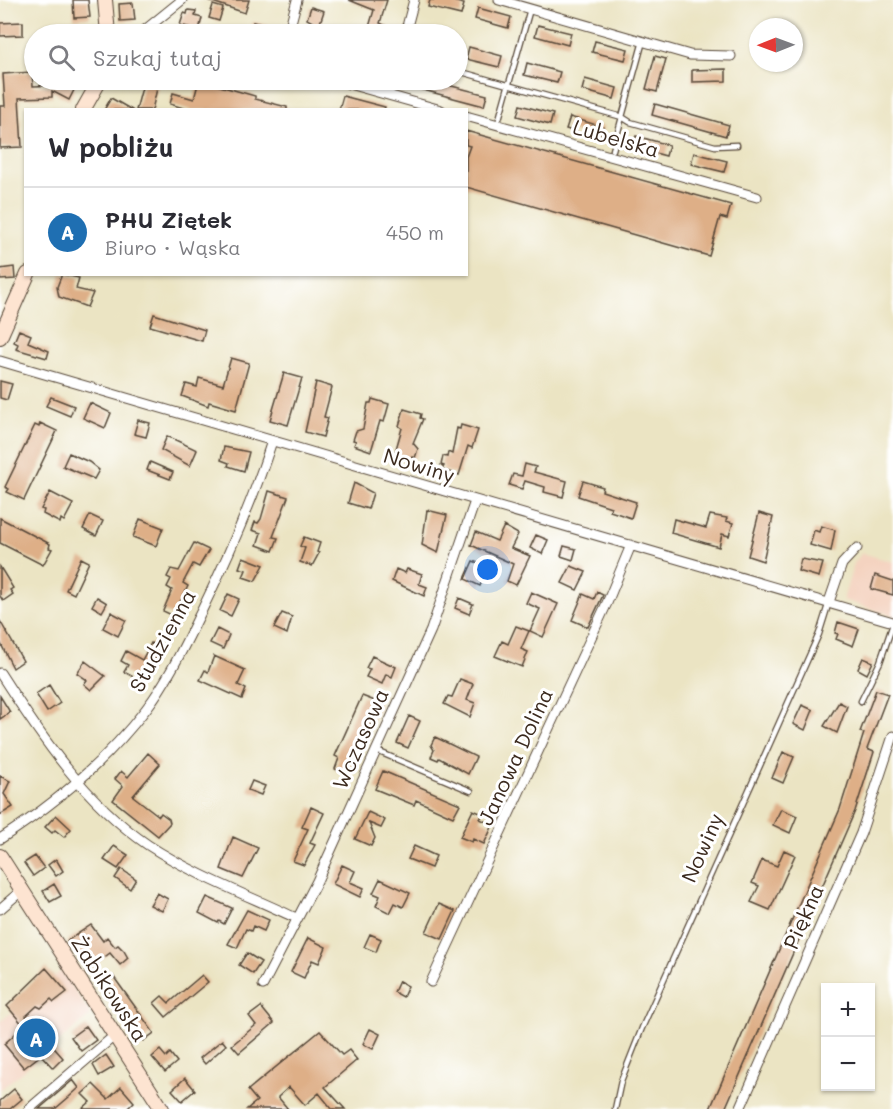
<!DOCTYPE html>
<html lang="pl">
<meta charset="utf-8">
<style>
body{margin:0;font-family:Mali,sans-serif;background:#f7f7f7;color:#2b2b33}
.controls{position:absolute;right:18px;bottom:18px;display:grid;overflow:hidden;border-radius:0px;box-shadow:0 2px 4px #0004}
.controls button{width:54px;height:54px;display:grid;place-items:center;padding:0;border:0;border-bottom:2px solid #e1e1e2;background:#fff;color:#2b2b33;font:30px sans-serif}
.compass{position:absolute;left:749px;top:18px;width:54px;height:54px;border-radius:50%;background:#fff;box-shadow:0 2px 4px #0004;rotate:269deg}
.you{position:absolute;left:488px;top:570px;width:21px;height:21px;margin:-15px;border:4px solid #fff;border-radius:50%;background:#1a73e8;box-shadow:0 0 0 9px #1a73e833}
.badge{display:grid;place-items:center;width:39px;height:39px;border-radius:50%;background:#1f6fb2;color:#fff;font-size:20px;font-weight:700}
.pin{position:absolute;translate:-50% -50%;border:3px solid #fff;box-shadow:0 2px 6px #0006}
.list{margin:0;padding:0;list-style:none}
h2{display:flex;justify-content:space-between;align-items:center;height:78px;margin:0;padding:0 24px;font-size:26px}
h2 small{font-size:20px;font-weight:400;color:#7c7c81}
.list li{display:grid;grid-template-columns:39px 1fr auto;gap:18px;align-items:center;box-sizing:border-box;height:90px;padding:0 24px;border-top:2px solid #e1e1e2}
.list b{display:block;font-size:22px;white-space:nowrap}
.list p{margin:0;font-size:20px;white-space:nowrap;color:#7c7c81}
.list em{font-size:20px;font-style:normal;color:#7c7c81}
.icon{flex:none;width:33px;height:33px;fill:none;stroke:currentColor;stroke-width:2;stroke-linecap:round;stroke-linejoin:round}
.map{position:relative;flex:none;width:893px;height:1109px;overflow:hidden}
.search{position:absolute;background:#fff;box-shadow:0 2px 4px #0004;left:24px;top:24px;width:444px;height:66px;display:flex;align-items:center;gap:15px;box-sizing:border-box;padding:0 21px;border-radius:33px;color:#7c7c81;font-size:22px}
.panel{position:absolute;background:#fff;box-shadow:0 2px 4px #0004;left:24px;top:108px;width:444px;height:168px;border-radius:0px}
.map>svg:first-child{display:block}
.built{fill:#f4d3c0}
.building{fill:#deaf87}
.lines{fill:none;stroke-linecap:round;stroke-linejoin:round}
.lane-casing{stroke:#554637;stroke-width:7}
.street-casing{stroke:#554637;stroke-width:11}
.secondary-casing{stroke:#554637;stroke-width:16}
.lane{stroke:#fff;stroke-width:4.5}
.street{stroke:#fff;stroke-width:9}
.secondary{stroke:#fde4d1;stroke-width:14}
.labels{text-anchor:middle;stroke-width:6;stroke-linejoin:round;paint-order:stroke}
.street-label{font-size:21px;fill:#3b2a1e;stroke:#fff}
</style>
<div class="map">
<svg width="893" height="1109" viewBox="0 0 893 1109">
<rect width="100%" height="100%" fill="#fff"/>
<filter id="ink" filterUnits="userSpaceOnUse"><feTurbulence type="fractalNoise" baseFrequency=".0167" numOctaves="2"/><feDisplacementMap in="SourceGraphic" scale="12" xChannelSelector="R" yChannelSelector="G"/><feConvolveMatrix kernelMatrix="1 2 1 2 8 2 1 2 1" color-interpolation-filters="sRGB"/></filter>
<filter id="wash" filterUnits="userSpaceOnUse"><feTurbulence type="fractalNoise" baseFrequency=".008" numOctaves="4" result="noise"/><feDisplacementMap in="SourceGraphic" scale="24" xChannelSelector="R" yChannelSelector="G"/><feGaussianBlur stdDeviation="1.35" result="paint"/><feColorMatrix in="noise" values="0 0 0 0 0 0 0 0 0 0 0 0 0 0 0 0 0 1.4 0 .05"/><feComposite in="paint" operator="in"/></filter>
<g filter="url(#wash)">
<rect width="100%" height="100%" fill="#ebe4c3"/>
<!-- built -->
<path class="built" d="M862,553L893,562V616L843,600L854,563Z
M62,970L91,1015L0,1090V1022Z"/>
<g id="blocks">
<!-- building -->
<path class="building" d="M73,0H88L90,17L74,18Z
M207,0H249L245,13Z
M349,0H387L380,23L399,32L398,34H367L374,10Z
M430,0H449L464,4L461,15L428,7Z
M133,3L135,20L120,21L119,4Z
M213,5L223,8L219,21L209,18Z
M311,7L324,11L319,26L307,19Z
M478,8L511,17L508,28L475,19Z
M188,10L196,11L195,16L202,18L199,30L180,25L184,13L187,14Z
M23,22V35L0,36V23Z
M253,22L270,26L267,34H250Z
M538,25L571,33L568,45L535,36Z
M595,41L628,49L625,60L592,52Z
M469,47L502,56L499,67L466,59Z
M655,56L666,59L657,92L646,89Z
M527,63L560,72L557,83L524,75Z
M726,69V81L692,82V70Z
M32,72L33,86L63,85L64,83L75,88L69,100L52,91V97L19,98L22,147L0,148V106H5L3,74Z
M585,79L617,88L614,99L582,90Z
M144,80H159L152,110H136Z
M199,80L255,96V99L287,107V110H190L170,104L173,93L194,99Z
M410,80H428L487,95L484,106L408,86Z
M343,96L385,107L384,110H339Z
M111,98L132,110H104Z
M655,104L729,125L726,136L652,115Z
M520,105L553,114L550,125L517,116Z
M570,117L603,127L600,139L566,129Z
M466,131L731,205L727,219L720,217L709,256L466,187V157L470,146L466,145Z
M636,136L669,145L666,156L633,147Z
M694,153L727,161L724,172L691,164Z
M14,267L15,279L0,280V269Z
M62,274L79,278L76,289L93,293L87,307L59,297L57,287Z
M154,314L205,330L202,341L150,326Z
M19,330L31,335L28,342L49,351L47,358L16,349L18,344L14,342Z
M231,358L249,363L236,410L209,402L208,406L182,396L186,384L197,387L199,378L223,385Z
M284,373L302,378L288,425L270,420Z
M0,381L12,384L7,400L0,398Z
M316,382L332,387L324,417L328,418L323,437L305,432Z
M51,397L74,406L70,416L46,406Z
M372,399L389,404L384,422L380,421L371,451L354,445L356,441L353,440L356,431L363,429L368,403H371Z
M90,403L111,413L105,428L83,418Z
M404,409L421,414L420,418L423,419L413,443L418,449L415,458L412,457L411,461L394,456L402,428L399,426Z
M138,420L150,423L146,437L134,434Z
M40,423L57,431L24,500L7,492L9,489L5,487L35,425L39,427Z
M461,425L478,430L472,448L468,446L459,475L442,470L444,466L441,465L443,456L447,457L448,452L452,454L457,428L460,429Z
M167,436L197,450L190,466L161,450Z
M224,447L249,452L244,471L228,466L229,463L221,460Z
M69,453L89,462L99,470L94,479L63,466Z
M150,462L173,472L170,479L147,470Z
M525,464L536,467L534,472L567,481L563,497L544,492L545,487L525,481L522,489L509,485L513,474L522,476Z
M583,481L603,487L602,491L636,502L631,518L610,511L611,507L578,496Z
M354,483L373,493L368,509L348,503Z
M269,491L288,497L273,537L278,538L273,551L257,545L261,533L252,530L255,522L258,523L261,519Z
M50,492L73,504L64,521L61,519L60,523L43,514L44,510L41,509Z
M427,510L447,515L438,553L422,545Z
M759,513L773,517L763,561L748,556Z
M90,515L103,521L96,536L83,529Z
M710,515L727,518L726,521L733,523L729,536L722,534L719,547L671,533L674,519L706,528Z
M0,518L50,544L49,548L52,549L43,565L0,543Z
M140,519L163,528L156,546L133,537Z
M504,526L518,534L511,548L530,556L516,585L507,581L513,564L471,545L476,532L497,541Z
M821,526L835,530L831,551L810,545L814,530L819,532Z
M536,535L548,540L542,554L530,548Z
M304,537L320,543L317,552L319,553L312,566L300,562L305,548L300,546Z
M194,543L209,550L199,567L193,564L183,583L188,586L178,606L185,609L180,619L163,611L172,590L167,587L171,579L167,577L171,569L179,571Z
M564,546L576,549L573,560L561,556Z
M243,557L264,565L255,581L243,577L246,570L239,568Z
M81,558L89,562L74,594L66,590Z
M801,559L823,563L819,577L798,571Z
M473,561L488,567L480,586L465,579Z
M571,566L586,572L577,590L562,583Z
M0,567L13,588L10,590L13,594L3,601L0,596Z
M396,569L405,573L407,569L422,574L419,584L427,587L424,596L392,581Z
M875,575L893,581V595L871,589Z
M531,592L558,604L543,637L530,631L540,609L526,603Z
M597,592L603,595L588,627L572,620L583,594L594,599Z
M228,594L239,599L231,616L220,611Z
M97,597L107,603L102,612L92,606Z
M459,598L473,604L469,614L455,608Z
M111,612L126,620L118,636L103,628Z
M282,613L292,617L287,634L274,628Z
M0,621L23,661L13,668L0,642Z
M838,622L859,629L853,646L836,639L838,634L835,633Z
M516,626L529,631L521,649L528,652L522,667L495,656L502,641L508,644Z
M217,629L229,635L223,649L210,643Z
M151,643L160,648L149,672L143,669L137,679L124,672L128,665L121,661L126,651L142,660Z
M214,656L245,670L238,685L246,689L242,699L200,680L205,670L208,672Z
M372,656L396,667L392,677L386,674L382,684L366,677L370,669L366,668Z
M863,658L873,662L867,674L858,669Z
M85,661L105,676L91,690L84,684L87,680L77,673Z
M460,679L473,684L467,700L475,703L470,717L444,704L448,696L452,697Z
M49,685L60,703L47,712L36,694Z
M876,690L888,694L867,749L874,752L855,811L725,1109H710L840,809L864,733L860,732Z
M0,696L10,712L0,719Z
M362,696L380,703L353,764L350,763L345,774L335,769L339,758L335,756Z
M839,702L847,706L837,733L824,726Z
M802,705L813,710L805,730L793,724Z
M409,716L420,721L408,748L397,743Z
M435,737L476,757L468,774L439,758L438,760L431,757L434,750L431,745Z
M783,752L794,757L783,783L772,778Z
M148,753L160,764L133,796L159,816L161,813L169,819L170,823L158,836L113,800L123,786L115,779L121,771L128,777Z
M383,771L460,804L453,817L416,800L414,805L375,789Z
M0,776L10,781L4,794L13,807L0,815Z
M252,781L265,786L261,795L248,790Z
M311,807L324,813L310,843L315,845L304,865L293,861L308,829L302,827Z
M781,809L797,816L790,833L773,825Z
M473,810L483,814L480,819L493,825L484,844L473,839L472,842L460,837Z
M368,812L385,820L381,828L369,823L375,838L371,846L355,839Z
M56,815L71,829L64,837L55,830L52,833L45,827Z
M233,837L258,848L243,878L221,869Z
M114,846L128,855L118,869L104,860Z
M414,846L436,856L431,868L408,859Z
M784,850L795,855L770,910L751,902L759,886L752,883L762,860L777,866Z
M35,856L44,868L33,876L24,863Z
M56,859L63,871L56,876L48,865Z
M342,865L355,871L350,882L364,888L360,897L333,884Z
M121,869L136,879L130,889L115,878Z
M380,879L410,893L403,907L395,903L390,913L376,906L380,896L373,893Z
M54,884L61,896L50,902L43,891Z
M157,893L168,899L162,911L150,905Z
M207,897L232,908L224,924L219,921L218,923L199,913Z
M439,904L455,911L442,939L426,932Z
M247,910L269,920L264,931L253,926L251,931L246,929L237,948L228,944Z
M91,925L103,941L107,937L115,947L118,945L124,951L128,958L120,965L110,953L90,968L76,949L73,951L67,941Z
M370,934L381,939L376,952L364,947Z
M308,938L326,947L319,963L312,960L304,978L291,972Z
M247,953L261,962L253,974L239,965Z
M46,968L67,992L54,1002L51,999L41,1008L37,1006L26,1016L63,1058L53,1068L41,1055L24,1068L4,1044L24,1026L7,1006Z
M202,975L208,982L166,1017L154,1003L162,996L169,1003Z
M113,976L154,1033L143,1041L123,1009L102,984Z
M399,981L408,986L403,997L394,992Z
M261,1007L274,1023L239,1053L232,1045L256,1025L249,1016Z
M86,1026L96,1040L81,1051L71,1037Z
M370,1029L380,1034L373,1049L363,1044Z
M320,1031L342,1055L349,1050L357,1060L325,1087L345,1109H332L319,1093L305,1105L289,1087L278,1097L288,1109H247L257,1101L248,1090Z
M222,1040L226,1045L205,1064L200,1058Z
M160,1050L166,1057L170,1053L177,1062L165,1072L152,1057Z
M106,1055L114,1067L99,1076L93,1065Z
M185,1078L195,1090L182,1101L172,1090Z
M73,1080L79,1088L69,1097L55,1109H39Z
M93,1084L108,1099L121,1087L134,1102L127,1109H82L90,1102L82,1094Z
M14,1089L22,1099L10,1109H0V1101Z"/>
</g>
</g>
<g filter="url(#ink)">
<use href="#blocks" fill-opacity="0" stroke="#554637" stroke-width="1.5"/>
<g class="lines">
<!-- lane casing -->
<g class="lane-casing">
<path id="lane" d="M458,71L622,117L643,41
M499,119L530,9
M613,150L622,117L630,122L715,146L737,145
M861,701L880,662L893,624
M377,751L471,791
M615,1109L621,1081L642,1028L819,634L829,602"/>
</g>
<!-- street casing -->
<g class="street-casing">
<path id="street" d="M499,0L690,55L731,56
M140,34L182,0
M288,34L297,0
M405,34L414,0
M349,84L441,110
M388,95L392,80
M466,116L757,197
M0,361L893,622
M829,602L842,564L857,548
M0,673C41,737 85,802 148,845C194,875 247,895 296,918
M0,839C55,804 106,761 146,709C169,679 185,644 202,610C229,555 253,500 272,441
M0,909L21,891
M431,982L607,603L631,545
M263,985L317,881L431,630L475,501
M29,1109L114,1036
M740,1109L861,833L893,736"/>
</g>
<!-- secondary casing -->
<g class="secondary-casing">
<path id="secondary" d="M105,0L108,34
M83,110L100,80
M0,337L28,274
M0,856L162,1109"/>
</g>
<!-- lane -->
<use href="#lane" class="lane"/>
<!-- street -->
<use href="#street" class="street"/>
<!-- secondary -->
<use href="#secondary" class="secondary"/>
</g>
</g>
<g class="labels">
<!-- street labels -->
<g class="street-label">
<text transform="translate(616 139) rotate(16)" y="7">Lubelska</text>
<text transform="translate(419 466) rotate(17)" y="7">Nowiny</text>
<text transform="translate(163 641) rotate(-61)" y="7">Studzienna</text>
<text transform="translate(361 739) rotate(-66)" y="7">Wczasowa</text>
<text transform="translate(516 757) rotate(-65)" y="7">Janowa Dolina</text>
<text transform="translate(703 848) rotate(-66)" y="7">Nowiny</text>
<text transform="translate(804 917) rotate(-66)" y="7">Piękna</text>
<text transform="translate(109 989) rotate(57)" y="7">Żabikowska</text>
</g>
</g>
</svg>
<div class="controls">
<button>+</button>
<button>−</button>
</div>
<svg class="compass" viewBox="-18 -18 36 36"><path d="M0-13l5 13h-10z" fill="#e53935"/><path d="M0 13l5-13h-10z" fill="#7c7c81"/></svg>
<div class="you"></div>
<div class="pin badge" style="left:36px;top:1038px">A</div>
<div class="search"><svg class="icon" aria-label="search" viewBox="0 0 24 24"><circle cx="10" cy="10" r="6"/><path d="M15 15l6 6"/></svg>Szukaj tutaj</div>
<section class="panel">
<h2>W pobliżu<small></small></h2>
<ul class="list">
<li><span class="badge">A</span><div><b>PHU Ziętek</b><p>Biuro · Wąska</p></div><em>450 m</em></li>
</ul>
</section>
</div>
